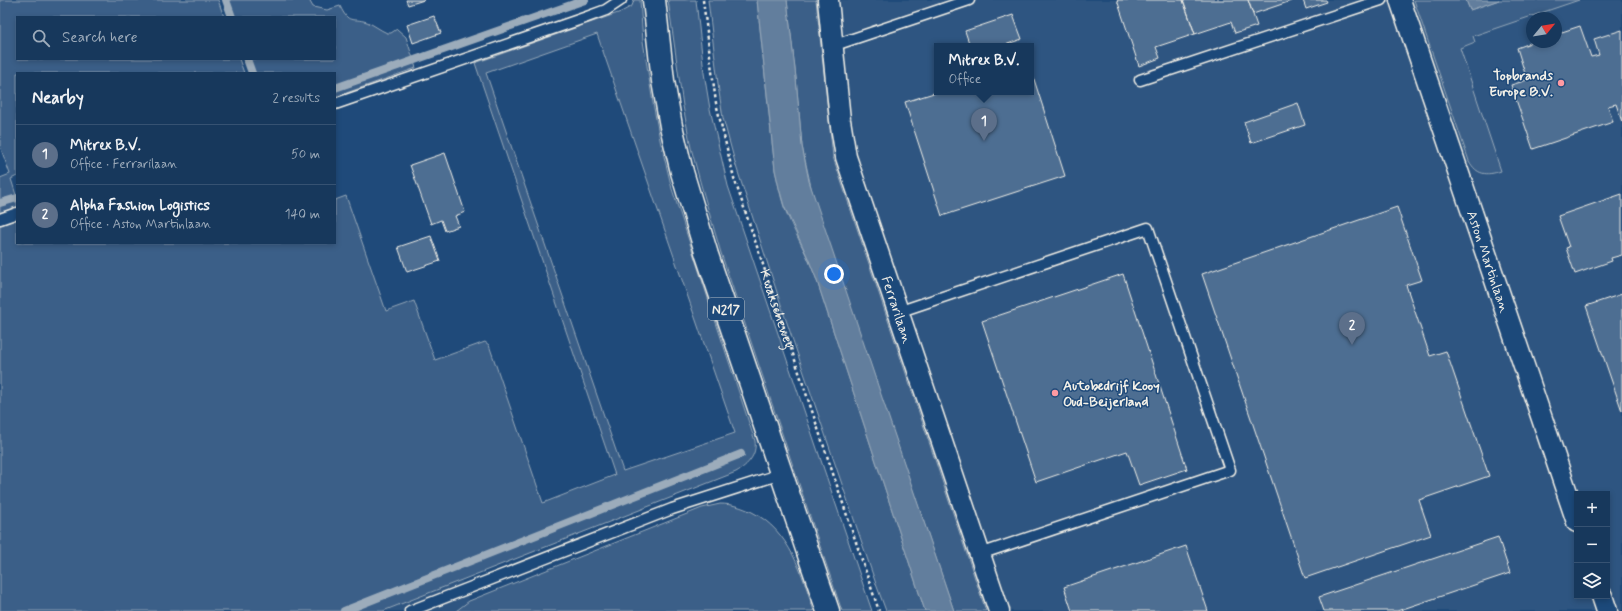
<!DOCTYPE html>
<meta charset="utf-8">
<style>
body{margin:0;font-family:Mynerve,sans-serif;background:#203f62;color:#f1f3f6}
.controls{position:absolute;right:12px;bottom:12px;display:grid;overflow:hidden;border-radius:0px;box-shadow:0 2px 6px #0003}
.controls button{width:36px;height:36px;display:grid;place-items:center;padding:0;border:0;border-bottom:1px solid #365272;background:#17385c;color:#f1f3f6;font:20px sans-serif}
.compass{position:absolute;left:1526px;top:12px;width:36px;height:36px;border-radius:50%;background:#17385c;box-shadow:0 2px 6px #0003;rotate:60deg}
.you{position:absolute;left:834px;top:274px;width:14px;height:14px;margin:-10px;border:3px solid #fff;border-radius:50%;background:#1a73e8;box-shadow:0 0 0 6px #1a73e833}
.badge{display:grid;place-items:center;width:26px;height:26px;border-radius:50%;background:#d6ab8b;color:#fff;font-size:13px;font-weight:700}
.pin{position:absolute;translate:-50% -33px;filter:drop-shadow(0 1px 2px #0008)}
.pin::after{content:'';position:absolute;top:21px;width:14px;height:12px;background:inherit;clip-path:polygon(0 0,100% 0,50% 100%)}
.popup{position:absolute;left:934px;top:43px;width:100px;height:52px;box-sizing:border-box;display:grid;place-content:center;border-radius:0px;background:#17385c;filter:drop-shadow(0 1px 3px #0005);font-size:13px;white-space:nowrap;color:#9eacbb}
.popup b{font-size:15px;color:#f1f3f6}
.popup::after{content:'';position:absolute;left:50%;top:100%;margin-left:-8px;border:8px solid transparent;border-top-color:#17385c}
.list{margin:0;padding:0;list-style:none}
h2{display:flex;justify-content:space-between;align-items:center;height:52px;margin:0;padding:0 16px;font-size:17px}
h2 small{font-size:13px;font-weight:400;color:#9eacbb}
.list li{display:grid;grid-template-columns:26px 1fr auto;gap:12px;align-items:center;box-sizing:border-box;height:60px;padding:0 16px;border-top:1px solid #365272}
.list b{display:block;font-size:15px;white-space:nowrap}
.list p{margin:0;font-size:13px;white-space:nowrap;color:#9eacbb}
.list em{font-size:13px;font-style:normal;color:#9eacbb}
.icon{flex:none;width:22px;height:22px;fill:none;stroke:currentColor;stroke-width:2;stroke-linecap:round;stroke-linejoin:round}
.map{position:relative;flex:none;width:1622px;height:611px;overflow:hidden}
.search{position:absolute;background:#17385c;box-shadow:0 2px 6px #0003;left:16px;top:16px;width:320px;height:44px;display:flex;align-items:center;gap:10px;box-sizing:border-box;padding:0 14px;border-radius:0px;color:#9eacbb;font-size:15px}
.panel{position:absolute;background:#17385c;box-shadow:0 2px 6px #0003;left:16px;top:72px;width:320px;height:172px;border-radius:0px}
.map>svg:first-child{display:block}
.built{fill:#2d5581;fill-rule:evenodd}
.green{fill:#3a5f88;stroke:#97a8b8;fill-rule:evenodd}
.water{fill:#627e9d;stroke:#9cacbb}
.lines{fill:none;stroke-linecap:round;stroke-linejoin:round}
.stream{stroke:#9cacbb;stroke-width:8}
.building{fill:#4d6e92;stroke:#f4f1e8}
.service-casing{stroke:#f4f1e8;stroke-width:13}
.minor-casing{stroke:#f4f1e8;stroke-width:23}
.primary-casing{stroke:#f4f1e8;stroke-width:25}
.path{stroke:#f4f1e8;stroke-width:2.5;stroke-dasharray:3 3;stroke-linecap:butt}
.service{stroke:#1f4a7a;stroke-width:10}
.minor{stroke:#1f4a7a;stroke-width:20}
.primary{stroke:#1f4a7a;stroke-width:22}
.poi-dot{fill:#ff9aa2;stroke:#1f4a7a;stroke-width:1.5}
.labels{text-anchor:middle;stroke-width:3;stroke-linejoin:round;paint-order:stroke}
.shield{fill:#1f4a7a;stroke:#b4bfc7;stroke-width:1}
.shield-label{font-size:13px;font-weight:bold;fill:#f4f1e8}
.poi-label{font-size:14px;font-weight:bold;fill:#f4f1e8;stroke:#1f4a7a;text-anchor:end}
.street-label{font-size:14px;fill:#f4f1e8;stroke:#1f4a7a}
</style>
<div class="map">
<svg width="1622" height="611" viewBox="0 0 1622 611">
<rect width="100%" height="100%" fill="#1f4a7a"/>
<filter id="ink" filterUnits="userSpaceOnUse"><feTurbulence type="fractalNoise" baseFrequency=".025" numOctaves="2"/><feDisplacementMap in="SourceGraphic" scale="8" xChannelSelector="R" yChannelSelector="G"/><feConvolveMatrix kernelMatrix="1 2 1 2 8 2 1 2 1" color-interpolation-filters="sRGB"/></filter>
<g filter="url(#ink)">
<!-- built -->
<path class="built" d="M816,0H1622V611H986L833,157ZM1532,18H1556V42H1532ZM937,46H1031V92H937ZM1577,494H1607V596H1577Z
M461,579L469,601L456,611H383Z"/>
<!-- green -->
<path class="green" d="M0,0H218L224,17H17V59H239L244,73H17V176L11,179L17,198V207L0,213V178L10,174L0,146Z
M226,0H309L313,7L327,10L340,6C349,25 351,17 367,22C374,25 380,30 387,33H391L397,29L406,37L416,68L335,97V73H252L247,59H335V17H232Z
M634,0H640L643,41L653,103L660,140L672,189L755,441C757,455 748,465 736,472L383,611H0V225L17,219V243H335V200L346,196L386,311L414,301L435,360L485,342L489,345L543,503L615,475L475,63L621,12L632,6ZM597,34L735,433L623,471L486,73Z
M668,0H696L704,73L710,109L728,186L872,611H842L721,253L701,185L691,148L683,106Z
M708,0H757L775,170C778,182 780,195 784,207C793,231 807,253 816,278L925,611H886L876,584L785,317L736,166L723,118L719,92Z
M787,0H816L833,157L986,611H954L813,196L802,146L796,78Z
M1414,0H1466L1470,10L1499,0H1579L1473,36L1475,42L1460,48L1501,171C1486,176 1477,175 1469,161Z
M720,504C732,504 741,507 752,512C790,531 802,574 814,611H456L469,601L702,508Z"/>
<!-- water -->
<path class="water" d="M757,0H787L796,78L802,146L809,181L954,611H925L816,278L808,258L784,206L779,188L775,170Z
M1466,0H1499L1470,10Z"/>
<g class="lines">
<!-- stream -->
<path class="stream" d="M226,0L232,17
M247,59L252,73
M335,88L585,0
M0,203L17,198
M344,611L741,454"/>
</g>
<!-- building -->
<path class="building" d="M406,0H424L408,5Z
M1117,0H1183L1195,34L1156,47L1160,58L1139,66Z
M1183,0H1248L1257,26L1235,33L1231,22L1195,34Z
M1248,0H1294L1253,14Z
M1303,0H1326L1327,2L1306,9Z
M1013,15L1022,39L1002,46H970L965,31Z
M434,16L441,33L413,43L407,25Z
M1580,26L1591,57L1599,55L1594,39L1622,30V122L1616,104L1608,106L1613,122L1533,149L1511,85L1527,80L1517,48L1533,42H1556V34Z
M1031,70L1065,176L942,216L905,102L937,92H1031Z
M1298,103L1305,125L1251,143L1244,122Z
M445,153L465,212L455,216L459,226L445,231L441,220L431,224L410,165Z
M1622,194V255L1611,258L1612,261L1575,274L1566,248L1569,247L1558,216Z
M1397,207L1422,280L1406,285L1430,356L1446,351L1489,476L1419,500L1431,535L1305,578L1202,274Z
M431,236L440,261L407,272L398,247Z
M1123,274L1187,469L1139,485L1127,451L1036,482L982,321Z
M1622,294V411L1586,306Z
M1498,537L1510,573L1397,611H1324L1319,597Z
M1186,546L1208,611H1072L1064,587Z"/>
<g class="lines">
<!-- service casing -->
<g class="service-casing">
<path id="service" d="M832,46L969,0
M1140,80L1381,0
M335,104L587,17L606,10L621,0
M0,219L17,213
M898,312L1148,228L1230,470L980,554
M410,611L672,509L781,474"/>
</g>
<!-- minor casing -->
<g class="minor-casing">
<g id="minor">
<path id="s2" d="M828,0L840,120L846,157L999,611"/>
<path id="s3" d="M1400,0L1577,522"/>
<path d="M1602,596L1607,611"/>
</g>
</g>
<!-- primary casing -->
<g class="primary-casing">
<path id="primary" d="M654,0L663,81L671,126L682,172L707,255L828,611"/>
</g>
<!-- path -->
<path class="path" id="s1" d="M703,0L716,103L734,178L879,611"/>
<!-- service -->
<use href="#service" class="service"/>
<!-- minor -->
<use href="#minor" class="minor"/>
<!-- primary -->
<use href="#primary" class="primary"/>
</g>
</g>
<!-- markers -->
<g class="poi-dot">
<circle cx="1561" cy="83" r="4"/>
<circle cx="1055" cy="393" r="4"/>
</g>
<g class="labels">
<!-- shield labels -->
<rect class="shield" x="708" y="298" width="36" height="22" rx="3"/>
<g class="shield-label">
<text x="726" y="314">N217</text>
</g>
<!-- poi labels -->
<g class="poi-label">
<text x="1553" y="80">Topbrands<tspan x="1553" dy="16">Europe B.V.</tspan></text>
<text x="1063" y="390" text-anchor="start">Autobedrijf Kooy<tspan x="1063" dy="16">Oud-Beijerland</tspan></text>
</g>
<!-- street labels -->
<g class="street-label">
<text dy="5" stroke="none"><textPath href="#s3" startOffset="276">Aston Martinlaan</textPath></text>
<text dy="5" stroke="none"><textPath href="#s1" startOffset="319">Kwakscheweg</textPath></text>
<text dy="5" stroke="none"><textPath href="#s2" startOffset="319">Ferrarilaan</textPath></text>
</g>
</g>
</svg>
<div class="controls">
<button>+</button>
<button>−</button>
<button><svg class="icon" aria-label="layers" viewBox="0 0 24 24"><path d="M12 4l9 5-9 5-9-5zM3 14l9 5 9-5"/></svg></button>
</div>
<svg class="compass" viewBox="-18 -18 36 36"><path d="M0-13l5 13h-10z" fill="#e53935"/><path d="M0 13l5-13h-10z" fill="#9eacbb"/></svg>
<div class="you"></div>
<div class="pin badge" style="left:984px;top:141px;background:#5c6f8a">1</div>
<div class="popup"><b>Mitrex B.V.</b>Office</div>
<div class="pin badge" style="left:1352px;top:345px;background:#5c6f8a">2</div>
<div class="search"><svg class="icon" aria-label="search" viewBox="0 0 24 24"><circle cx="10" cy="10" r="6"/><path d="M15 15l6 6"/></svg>Search here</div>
<section class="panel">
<h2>Nearby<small>2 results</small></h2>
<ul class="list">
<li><span class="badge" style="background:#5c6f8a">1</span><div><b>Mitrex B.V.</b><p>Office · Ferrarilaan</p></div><em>50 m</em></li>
<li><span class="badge" style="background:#5c6f8a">2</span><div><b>Alpha Fashion Logistics</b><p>Office · Aston Martinlaan</p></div><em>140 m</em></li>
</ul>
</section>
</div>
